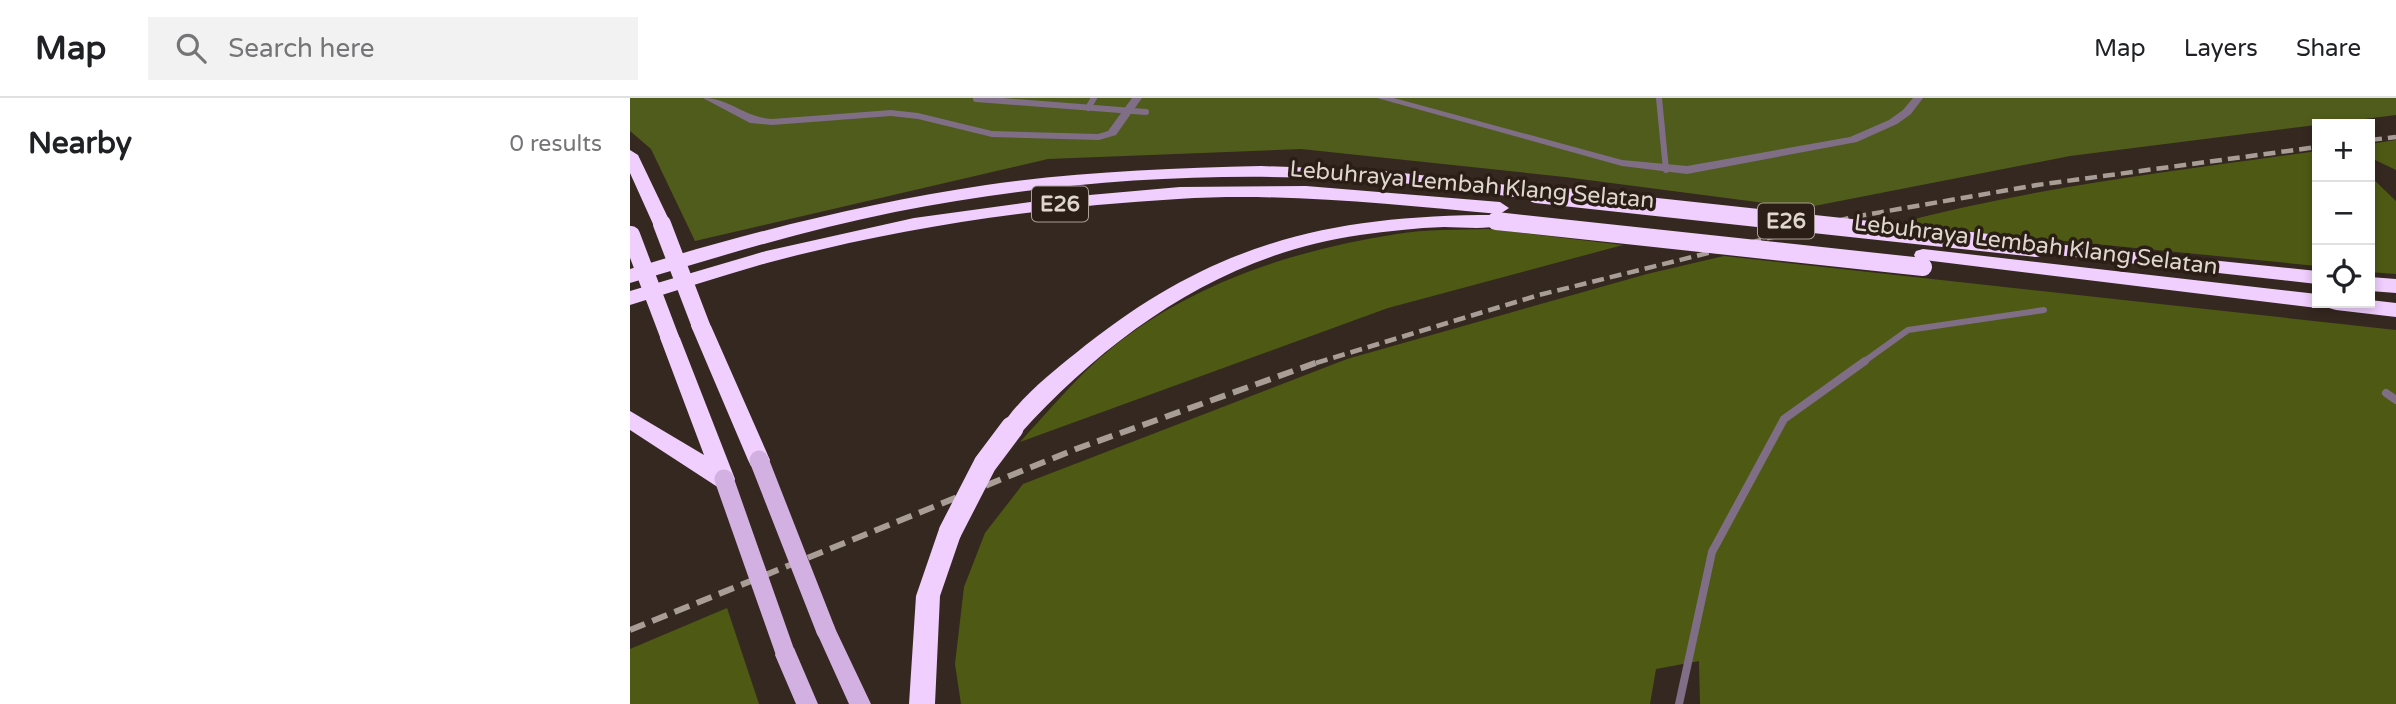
<!DOCTYPE html>
<meta charset="utf-8">
<style>
body{margin:0;font-family:"Varela Round",sans-serif;background:#f2f2f2;color:#202124}
.controls{position:absolute;right:21px;top:21px;display:grid;overflow:hidden;border-radius:0px;box-shadow:0 4px 10px #0003}
.controls button{width:63px;height:63px;display:grid;place-items:center;padding:0;border:0;border-bottom:2px solid #e0e0e0;background:#fff;color:#202124;font:35px sans-serif}
.list{margin:0;padding:0;list-style:none}
h2{display:flex;justify-content:space-between;align-items:center;height:91px;margin:0;padding:0 28px;font-size:30px}
h2 small{font-size:23px;font-weight:400;color:#757577}
.icon{flex:none;width:38px;height:38px;fill:none;stroke:currentColor;stroke-width:2;stroke-linecap:round;stroke-linejoin:round}
.map{position:relative;flex:none;width:1766px;height:606px;overflow:hidden}
header{display:flex;align-items:center;gap:42px;box-sizing:border-box;height:98px;padding:0 35px;background:#fff;border-bottom:2px solid #e0e0e0}
header strong{font-size:33px}
nav{display:flex;gap:38px;margin-inline-start:auto;font-size:24px}
.search{width:490px;height:63px;background:#f2f2f2;display:flex;align-items:center;gap:18px;box-sizing:border-box;padding:0 24px;border-radius:0px;color:#757577;font-size:26px}
main{display:flex}
aside{flex:1;background:#fff}
.map>svg:first-child{display:block}
.green{fill:#505c1b}
.forest{fill:#4e5a14}
.lines{fill:none;stroke-linecap:round;stroke-linejoin:round}
.service-far1{stroke:#7f6e86;stroke-width:6}
.service{stroke:#7f6e86;stroke-width:8}
.minor{fill:#7f6e86;fill-rule:evenodd}
.primary{fill:#d3b0e2;fill-rule:evenodd}
.motorway{fill:#f0cefe;fill-rule:evenodd}
.rail-far1{stroke:#a89e97;stroke-width:4.5;stroke-dasharray:12 6;stroke-linecap:butt}
.rail{stroke:#a89e97;stroke-width:6;stroke-dasharray:16 8;stroke-linecap:butt}
.primary-bridge{stroke:#d3b0e2;stroke-width:19}
.motorway-bridge-far1{stroke:#f0cefe;stroke-width:18}
.motorway-bridge{stroke:#f0cefe;stroke-width:23}
.labels{text-anchor:middle;stroke-width:7;stroke-linejoin:round;paint-order:stroke}
.shield{fill:#2b1e16;stroke:#a99f98;stroke-width:2}
.shield-label{font-size:21px;font-weight:bold;fill:#dfd6d0}
.street-label{font-size:23px;fill:#dfd6d0;stroke:#2b1e16}
</style>
<header>
<strong>Map</strong>
<div class="search"><svg class="icon" aria-label="search" viewBox="0 0 24 24"><circle cx="10" cy="10" r="6"/><path d="M15 15l6 6"/></svg>Search here</div>
<nav><a>Map</a><a>Layers</a><a>Share</a></nav>
</header>
<main>
<aside>
<h2>Nearby<small>0 results</small></h2>
<ul class="list">
</ul>
</aside>
<div class="map">
<svg width="1766" height="606" viewBox="0 0 1766 606">
<rect width="100%" height="100%" fill="#352820"/>
<!-- green -->
<path class="green" d="M0,0H1766V17L1440,58L1174,110L935,79L671,51L418,61L65,143L21,51L0,33Z"/>
<!-- forest -->
<path class="forest" d="M1766,42V72L1743,61L1740,62V46Z
M1687,53V168L1265,126C1403,89 1546,73 1687,53Z
M1740,78L1766,103V176L1740,174Z
M858,131L993,147L758,210L390,344C413,319 435,293 459,270C542,191 657,153 767,136C796,131 828,132 858,131Z
M1094,158L1766,232V606H1070L1069,563L1026,571L1020,606H331L325,566L334,489L355,435L393,386L717,261L1017,176Z
M97,510L129,606H0V551Z"/>
<g class="lines">
<!-- service-far1 -->
<path class="service-far1" d="M1029,0L1036,72
M346,1L516,14
M458,10L464,0
M1232,265L1278,232L1414,212"/>
<!-- service -->
<path class="service" d="M1756,295L1766,302
M1049,606L1082,454L1154,321L1235,263"/>
<!-- minor -->
<path class="minor" d="M73,0C100,0 113,19 142,21L261,12L288,15L362,33L468,36L478,33L502,0H512L486,37L469,42L362,39L288,21L261,18L142,27L120,25Z
M747,0H764L992,62L1057,68L1220,39L1259,22L1273,12L1283,0H1293L1281,16L1267,26L1227,44L1057,76L992,68Z"/>
<!-- primary -->
<path class="primary" d="M196,523L203,526L241,606H219L186,533L189,526Z
M156,547L164,550L188,606H166L145,557L148,550Z"/>
<!-- motorway -->
<path class="motorway" d="M0,52L8,57L41,126L38,130L32,132L23,126L0,75Z
M631,68L746,72L906,90L915,96L906,102C852,95 798,86 743,83C584,72 422,83 265,114C175,132 88,159 0,185V171C117,135 235,105 356,87C447,74 539,70 631,68Z
M676,88L870,104L879,110L870,116C763,107 656,94 548,101C411,109 270,129 137,165C91,178 46,193 0,207V193L136,153L284,120L437,99L550,89Z
M866,117L872,119L875,123L872,127C855,132 833,129 814,129C786,130 758,133 730,137C594,156 480,236 390,336L382,339L374,336L371,330C385,304 423,273 446,255C580,146 696,117 866,117Z
M1406,144L1687,173V186L1400,154L1397,150L1400,146Z
M1293,151L1687,196V205H1696L1687,210L1286,161L1284,157L1286,153Z
M1740,179L1766,181V195L1740,193Z
M1740,202L1766,205V219L1706,212L1699,210L1696,205H1740Z
M71,221L78,223L81,228L140,362L137,368L129,371L121,368L118,362L61,228L64,223Z
M40,233L47,235L50,240L105,381L102,388L94,390L86,388L0,332V313L74,357L30,240L33,235Z
M320,424L328,427L332,434L310,498L305,606H279L286,498L308,434L312,427Z"/>
<!-- rail-far1 -->
<path class="rail-far1" d="M1740,42L1766,39
M686,265L909,197L1223,119L1407,87L1687,49"/>
<!-- rail -->
<path class="rail" d="M0,532L446,351L691,263"/>
<!-- primary-bridge -->
<path class="primary-bridge" d="M129,362L196,533
M94,381L156,557"/>
<!-- motorway-bridge-far1 -->
<path class="motorway-bridge-far1" d="M906,96L1406,150
M866,123L1293,169
M32,126L71,228
M1,137L40,240"/>
<!-- motorway-bridge -->
<path class="motorway-bridge" d="M320,434L355,366L382,330"/>
</g>
<g class="labels">
<!-- shield labels -->
<g class="shield">
<rect x="402" y="88.5" width="56" height="35" rx="5"/>
<rect x="1128" y="105.5" width="56" height="35" rx="5"/>
</g>
<g class="shield-label">
<text x="430" y="113">E26</text>
<text x="1156" y="130">E26</text>
</g>
<!-- street labels -->
<g class="street-label">
<text transform="translate(842 86) rotate(5)" y="8">Lebuhraya Lembah Klang Selatan</text>
<text transform="translate(1406 146) rotate(7)" y="8">Lebuhraya Lembah Klang Selatan</text>
</g>
</g>
</svg>
<div class="controls">
<button>+</button>
<button>−</button>
<button><svg class="icon" aria-label="locate" viewBox="0 0 24 24"><circle cx="12" cy="12" r="6"/><path d="M12 2v4M12 18v4M2 12h4M18 12h4"/></svg></button>
</div>
</div>
</main>
